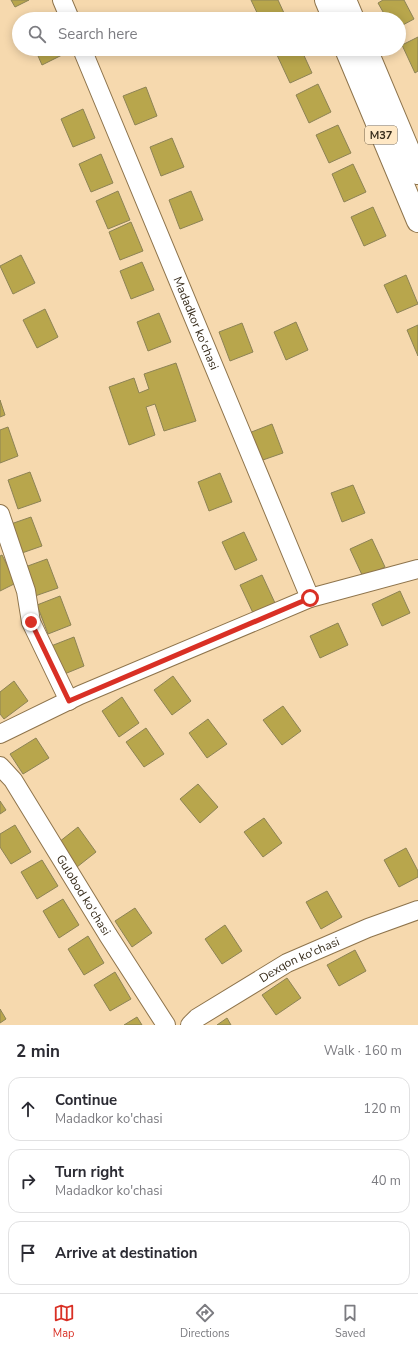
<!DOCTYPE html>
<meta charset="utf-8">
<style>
body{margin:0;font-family:"Nunito Sans",sans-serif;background:#f7f7f7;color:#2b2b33}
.stop{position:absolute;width:12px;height:12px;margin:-9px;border:3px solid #d93025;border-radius:50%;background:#fff}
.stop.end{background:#d93025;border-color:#fff;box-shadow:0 1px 4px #0008}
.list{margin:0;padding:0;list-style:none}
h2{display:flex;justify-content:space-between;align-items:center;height:52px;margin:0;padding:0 16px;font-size:17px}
h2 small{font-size:13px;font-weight:400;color:#7c7c81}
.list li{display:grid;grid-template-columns:26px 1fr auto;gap:12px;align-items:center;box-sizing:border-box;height:64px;margin:0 8px 8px;padding:0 8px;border:1px solid #e1e1e2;border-radius:12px}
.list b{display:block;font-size:15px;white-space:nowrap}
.list p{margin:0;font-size:13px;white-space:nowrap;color:#7c7c81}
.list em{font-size:13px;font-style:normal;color:#7c7c81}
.icon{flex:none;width:22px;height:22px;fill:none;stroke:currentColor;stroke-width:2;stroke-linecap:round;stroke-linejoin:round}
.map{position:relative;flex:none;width:418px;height:1025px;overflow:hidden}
.search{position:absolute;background:#fff;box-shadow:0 2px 10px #0003;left:12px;right:12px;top:12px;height:44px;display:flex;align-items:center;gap:10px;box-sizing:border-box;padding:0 14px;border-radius:22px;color:#7c7c81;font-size:15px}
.sheet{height:268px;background:#fff}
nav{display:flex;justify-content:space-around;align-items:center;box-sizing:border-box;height:56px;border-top:1px solid #e1e1e2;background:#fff;font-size:11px;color:#7c7c81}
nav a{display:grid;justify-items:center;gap:2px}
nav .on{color:#d93025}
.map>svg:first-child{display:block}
.building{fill:#b8a64c;stroke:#8d8355}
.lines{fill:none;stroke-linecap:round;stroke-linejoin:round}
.street-casing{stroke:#8e744c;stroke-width:20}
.highway-casing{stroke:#8e744c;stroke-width:24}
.street{stroke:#fff;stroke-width:18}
.highway{stroke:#fff;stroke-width:22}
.route{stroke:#d93025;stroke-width:5}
.labels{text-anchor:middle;stroke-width:3.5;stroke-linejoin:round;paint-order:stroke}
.shield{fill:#ffe8c5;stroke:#74654f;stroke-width:1}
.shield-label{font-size:11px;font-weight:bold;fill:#382d1c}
.street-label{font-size:12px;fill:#382d1c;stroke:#ffe8c5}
</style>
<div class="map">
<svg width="418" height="1025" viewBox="0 0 418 1025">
<rect width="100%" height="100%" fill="#f6d9ae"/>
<!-- building -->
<path class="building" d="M11,0H29L15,7Z
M251,0H278L284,13L272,19H260Z
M383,0H404L414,19L399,27V19H387L378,3Z
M418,37V71L415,73L402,45Z
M35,49H62L64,54L42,65Z
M102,49H119L104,55Z
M275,49H286L277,54Z
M290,49H301L312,73L290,83L277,55Z
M318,84L331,112L309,123L296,95Z
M146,87L157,116L135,125L123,96Z
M83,109L95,138L73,147L61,119Z
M338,125L351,153L329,163L316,135Z
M172,138L184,167L161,176L150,147Z
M101,154L113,183L91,192L79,164Z
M353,164L366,192L344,202L332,174Z
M118,191L130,220L108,229L96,201Z
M191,191L203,220L180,229L169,200Z
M373,207L386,236L364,246L351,217Z
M131,222L143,251L120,260L109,232Z
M21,255L35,283L13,294L0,266Z
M142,262L154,290L131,299L120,271Z
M406,275L418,304L397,313L384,285Z
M45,309L58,337L37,348L23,320Z
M159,313L171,342L148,351L137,322Z
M296,322L308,350L286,360L274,332Z
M242,323L253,352L230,361L219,332Z
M418,325V356L407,330Z
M176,363L196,421L164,431L155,404L146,407L155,435L129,445L109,387L134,378L139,393L149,389L144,374Z
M0,400L5,415L0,417Z
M272,424L283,453L260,461L249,433Z
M8,427L18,456L0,463V430Z
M30,472L41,501L18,509L8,480Z
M220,473L232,502L209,511L198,482Z
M353,485L365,513L342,522L331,493Z
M31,517L42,546L19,554L8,525Z
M244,532L257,560L235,570L222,542Z
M372,539L385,567L363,577L350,549Z
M2,555L16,583L0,591V556Z
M47,559L58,588L35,596L25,567Z
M262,575L275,603L253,613L240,585Z
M400,591L410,613L382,626L372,604Z
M60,596L71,625L48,634L37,605Z
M338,623L348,645L320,658L310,636Z
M74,637L84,666L62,675L51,646Z
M173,676L191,701L172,715L154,690Z
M14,681L28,701L4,719L0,714V692Z
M122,697L139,723L119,737L102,711Z
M283,706L301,731L282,745L263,720Z
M208,719L227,744L207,758L189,733Z
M146,728L164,754L144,767L126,742Z
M36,738L49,758L23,774L10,754Z
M198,784L218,807L200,823L180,799Z
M0,801L6,810L0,814Z
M264,818L282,843L263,857L244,832Z
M15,825L31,852L11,864L0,847V834Z
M78,827L96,852L77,867L59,842Z
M406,848L418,871V877L399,887L384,860Z
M42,860L58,886L37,899L21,872Z
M327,891L342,917L321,929L306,902Z
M63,899L79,925L59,938L43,911Z
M135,908L152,933L132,947L115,921Z
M225,925L242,951L222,964L205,939Z
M88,936L104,963L84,975L68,949Z
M355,950L366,971L339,986L327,965Z
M115,972L131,999L110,1011L94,985Z
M287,978L301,998L276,1015L262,995Z
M0,1009L6,1019L0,1023Z
M137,1017L142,1025H124Z
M227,1018L231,1025H217Z"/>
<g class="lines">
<!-- street casing -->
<g class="street-casing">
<g id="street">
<path d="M62,0L70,19"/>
<path id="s1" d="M82,49L310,598"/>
<path d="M0,514L26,591L31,622L69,701"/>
<path d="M0,734L80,695L310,598L418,569"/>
<path id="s2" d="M0,766L13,780L108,935L166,1025"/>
<path id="s3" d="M190,1025L197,1018L287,963L368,928L418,910"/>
</g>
</g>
<!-- highway casing -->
<g class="highway-casing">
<path id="highway" d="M326,0L334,19
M345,0L353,19
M346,49L418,221
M366,49L418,173"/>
</g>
<!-- street -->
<use href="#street" class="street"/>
<!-- highway -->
<use href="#highway" class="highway"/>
</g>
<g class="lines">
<!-- route -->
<path class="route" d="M31,622L69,701L310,598"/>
</g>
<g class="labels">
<!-- shield labels -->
<rect class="shield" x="365" y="126" width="32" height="18" rx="3"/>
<g class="shield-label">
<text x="381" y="139">M37</text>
</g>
<!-- street labels -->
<g class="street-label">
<text dy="4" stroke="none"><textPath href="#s1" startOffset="297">Madadkor ko'chasi</textPath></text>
<text dy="4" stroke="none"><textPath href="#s2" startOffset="154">Gulobod ko'chasi</textPath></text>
<text dy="4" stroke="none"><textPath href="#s3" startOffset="128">Dexqon ko'chasi</textPath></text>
</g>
</g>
</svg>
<div class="stop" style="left:310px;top:598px"></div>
<div class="stop end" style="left:31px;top:622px"></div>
<div class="search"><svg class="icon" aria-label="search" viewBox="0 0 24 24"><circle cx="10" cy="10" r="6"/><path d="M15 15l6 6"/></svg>Search here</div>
</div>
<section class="sheet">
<h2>2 min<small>Walk · 160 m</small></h2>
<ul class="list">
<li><svg class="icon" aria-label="ahead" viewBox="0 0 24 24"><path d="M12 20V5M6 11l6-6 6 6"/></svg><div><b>Continue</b><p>Madadkor ko'chasi</p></div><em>120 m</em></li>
<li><svg class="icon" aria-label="right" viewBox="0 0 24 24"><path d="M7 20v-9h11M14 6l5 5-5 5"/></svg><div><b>Turn right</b><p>Madadkor ko'chasi</p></div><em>40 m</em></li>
<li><svg class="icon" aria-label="arrive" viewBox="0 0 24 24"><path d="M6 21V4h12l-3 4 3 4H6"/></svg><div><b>Arrive at destination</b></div></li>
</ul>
</section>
<nav>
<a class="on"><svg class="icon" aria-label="map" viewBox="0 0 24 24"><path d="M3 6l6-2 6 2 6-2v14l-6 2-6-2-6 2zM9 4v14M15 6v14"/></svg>Map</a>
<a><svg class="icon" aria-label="directions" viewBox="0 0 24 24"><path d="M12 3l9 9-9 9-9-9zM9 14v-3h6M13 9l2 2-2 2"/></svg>Directions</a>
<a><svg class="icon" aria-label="saved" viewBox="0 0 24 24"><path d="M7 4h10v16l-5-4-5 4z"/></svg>Saved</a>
</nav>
